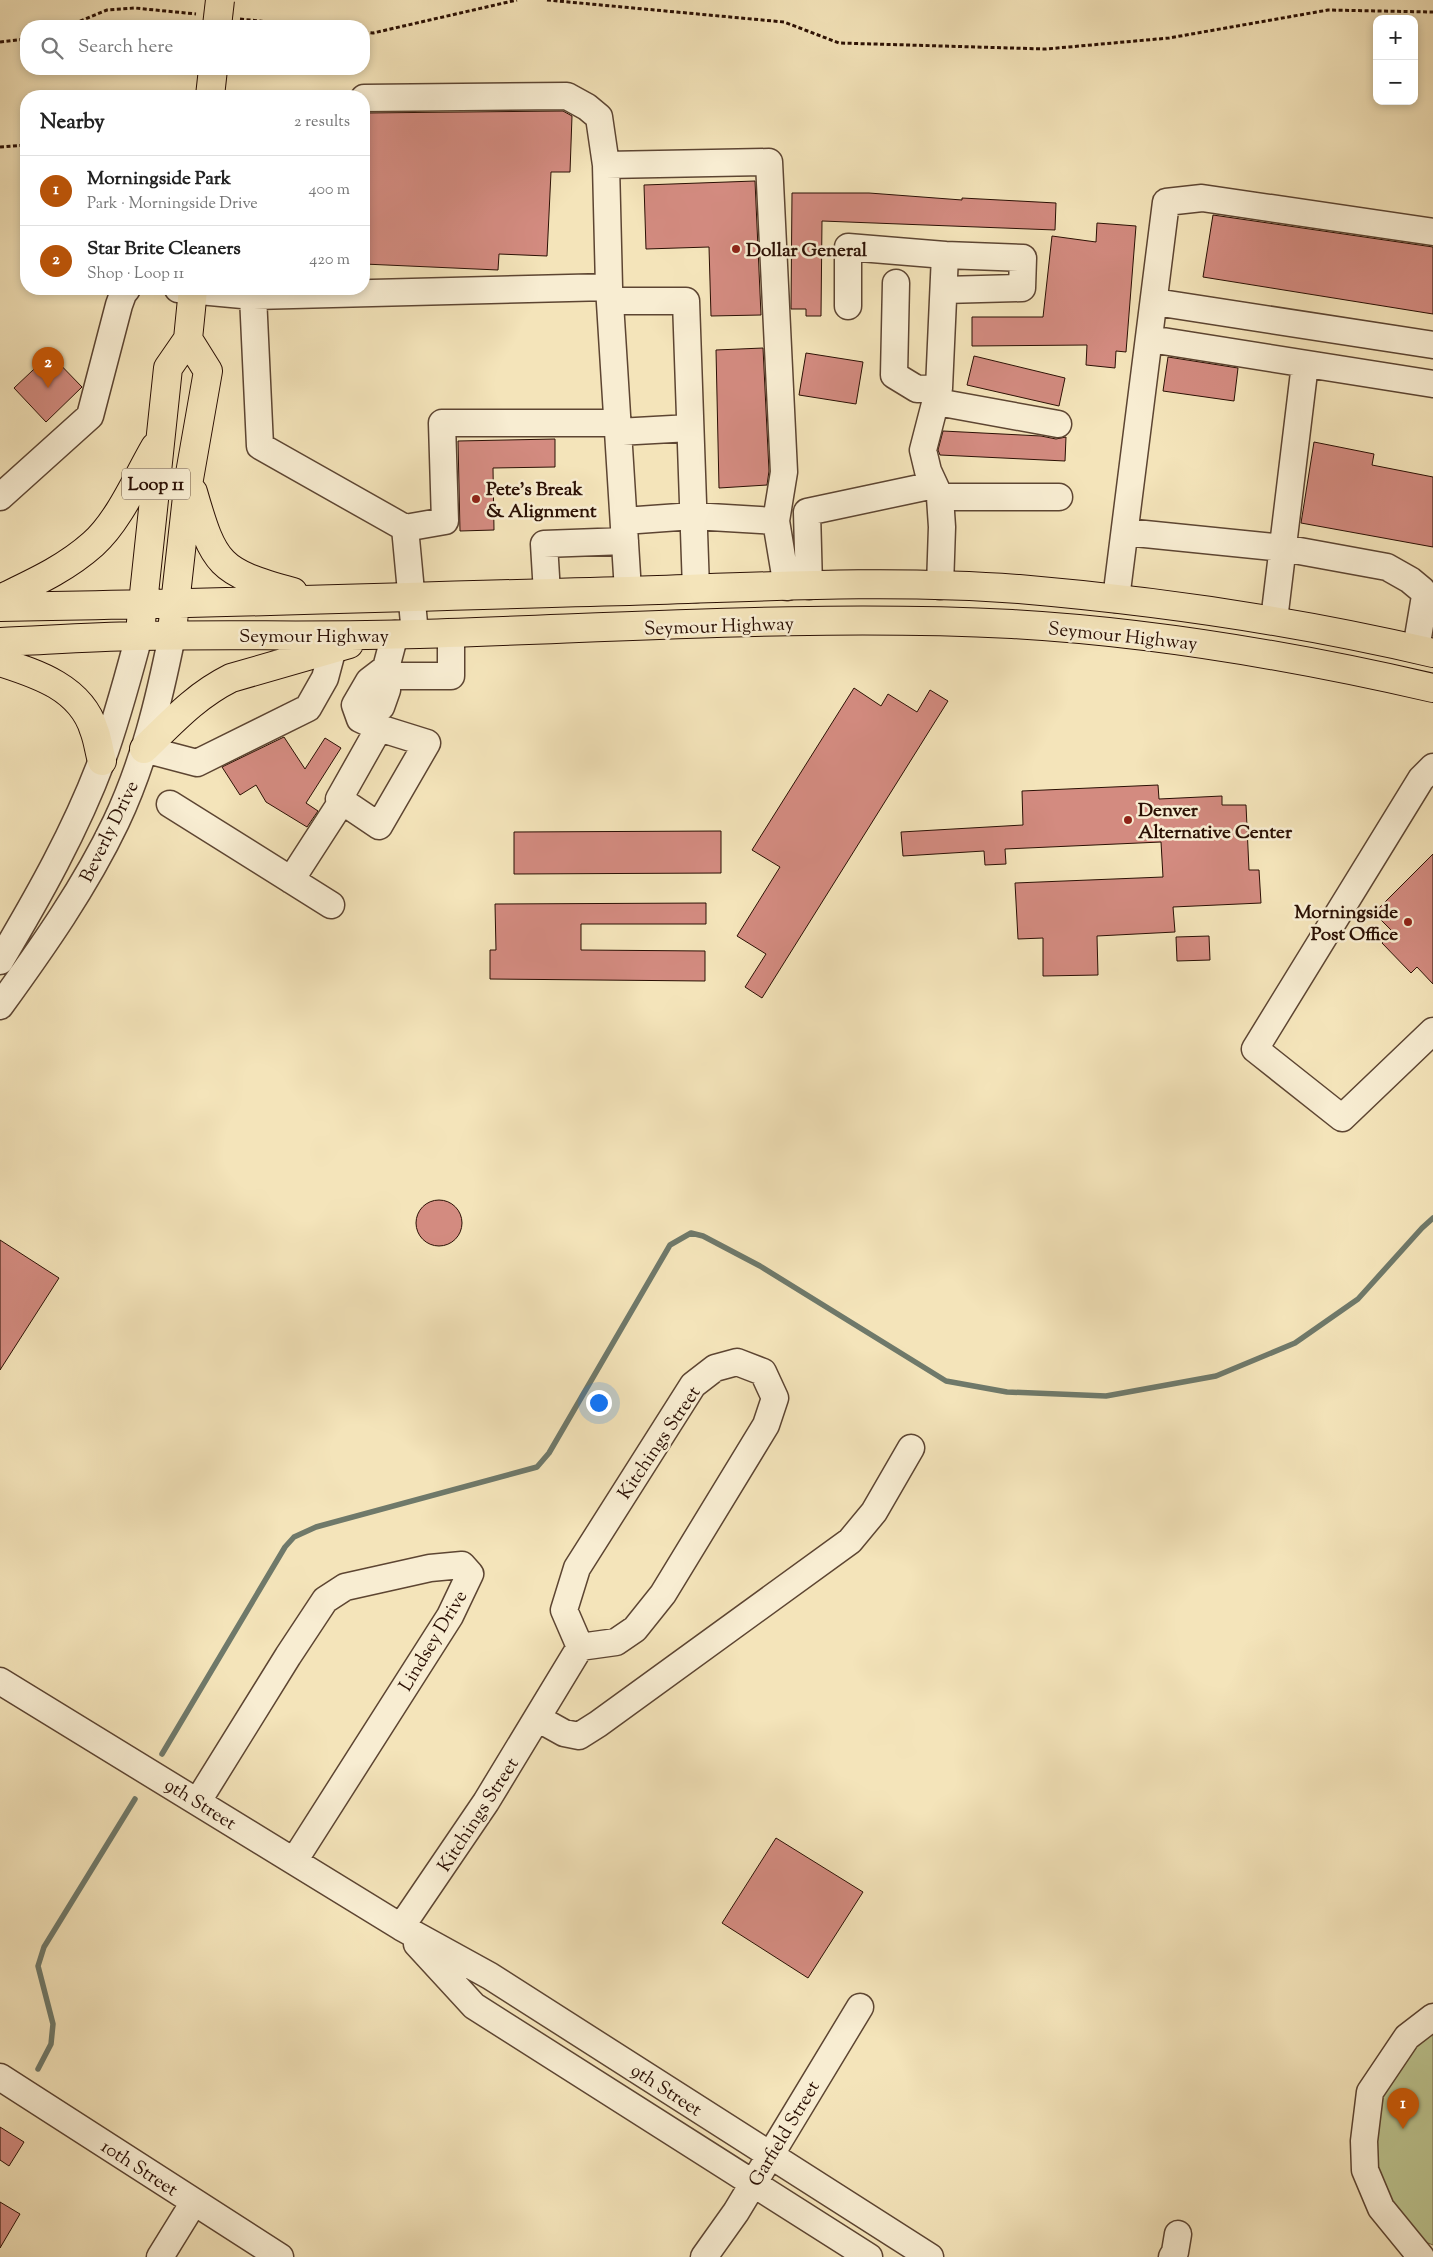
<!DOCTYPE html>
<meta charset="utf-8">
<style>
body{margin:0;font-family:"Sorts Mill Goudy",serif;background:#f6f6f6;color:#222}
.controls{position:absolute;right:15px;top:15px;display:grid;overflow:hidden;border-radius:10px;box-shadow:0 2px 8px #0003}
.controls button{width:45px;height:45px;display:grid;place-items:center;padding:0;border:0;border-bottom:1px solid #e0e0e0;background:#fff;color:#222;font:25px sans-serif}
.you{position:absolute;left:598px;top:1402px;width:18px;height:18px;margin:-12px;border:4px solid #fff;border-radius:50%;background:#1a73e8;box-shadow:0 0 0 8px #1a73e833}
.badge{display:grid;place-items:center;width:32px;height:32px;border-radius:50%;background:#b45309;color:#fff;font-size:16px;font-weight:700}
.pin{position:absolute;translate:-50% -41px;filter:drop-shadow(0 1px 2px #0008)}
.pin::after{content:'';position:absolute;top:26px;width:18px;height:15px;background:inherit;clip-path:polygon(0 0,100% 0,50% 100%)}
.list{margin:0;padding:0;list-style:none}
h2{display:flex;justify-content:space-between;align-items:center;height:65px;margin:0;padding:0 20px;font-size:21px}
h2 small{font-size:16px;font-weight:400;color:#767676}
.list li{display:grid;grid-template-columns:32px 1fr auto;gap:15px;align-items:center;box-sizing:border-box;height:70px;padding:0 20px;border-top:1px solid #e0e0e0}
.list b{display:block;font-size:19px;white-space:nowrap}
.list p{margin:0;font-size:16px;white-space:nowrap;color:#767676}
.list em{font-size:16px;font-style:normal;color:#767676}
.icon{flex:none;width:28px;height:28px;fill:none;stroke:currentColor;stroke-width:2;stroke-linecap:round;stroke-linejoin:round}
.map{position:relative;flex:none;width:1433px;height:2257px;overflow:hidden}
.search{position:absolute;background:#fff;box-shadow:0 2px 8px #0003;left:20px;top:20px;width:350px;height:55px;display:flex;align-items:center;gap:12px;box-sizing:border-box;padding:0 18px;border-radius:20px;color:#767676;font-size:19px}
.panel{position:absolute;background:#fff;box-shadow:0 2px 8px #0003;left:20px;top:90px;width:350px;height:205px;border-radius:20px}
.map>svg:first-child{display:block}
.green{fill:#bcc48f;stroke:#746a4a}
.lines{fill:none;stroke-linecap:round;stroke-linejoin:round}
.stream{stroke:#6f796a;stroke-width:5.5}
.building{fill:#d38b80;stroke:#2b1004}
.minor-casing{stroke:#5d4532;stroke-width:29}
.major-casing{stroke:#2b1004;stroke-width:30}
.path{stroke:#2b1004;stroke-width:3;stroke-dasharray:4 2.5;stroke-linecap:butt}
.minor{stroke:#f8edd2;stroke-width:26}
.major{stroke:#f4e4ba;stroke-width:28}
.major-bridge-casing{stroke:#2b1004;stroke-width:30;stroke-linecap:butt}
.major-bridge{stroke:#f4e4ba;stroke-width:28}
.poi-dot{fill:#8f2418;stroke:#f8edd2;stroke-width:2}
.labels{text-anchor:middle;stroke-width:5;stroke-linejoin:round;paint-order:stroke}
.shield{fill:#f8edd2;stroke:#685242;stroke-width:1}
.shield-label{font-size:18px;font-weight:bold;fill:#2b1004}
.poi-label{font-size:19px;font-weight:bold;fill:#2b1004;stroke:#f8edd2;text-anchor:start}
.street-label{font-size:19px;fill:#2b1004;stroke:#f8edd2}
</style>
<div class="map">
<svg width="1433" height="2257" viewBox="0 0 1433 2257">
<rect width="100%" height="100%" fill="#f4e4ba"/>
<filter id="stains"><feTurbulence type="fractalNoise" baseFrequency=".004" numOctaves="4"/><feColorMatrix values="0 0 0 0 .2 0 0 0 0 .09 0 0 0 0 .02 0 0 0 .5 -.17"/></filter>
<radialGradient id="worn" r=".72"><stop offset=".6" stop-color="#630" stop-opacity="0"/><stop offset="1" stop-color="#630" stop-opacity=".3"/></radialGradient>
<!-- green -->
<path class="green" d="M1433,2025V2245L1423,2241L1386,2195L1375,2170L1372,2140L1382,2093L1394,2069Z"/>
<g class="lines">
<!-- stream -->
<path class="stream" d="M162,1754L285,1547L294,1537L316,1527L537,1467L549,1453L670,1245L691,1233L703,1236L760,1266L946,1381L1007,1392L1106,1396L1216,1376L1295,1343L1358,1299L1422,1228L1433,1218
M38,2069L51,2044L53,2024L38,1966L44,1947L135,1799"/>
</g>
<!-- building -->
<path class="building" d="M563,111L572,116L570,172H551L547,256L499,254L498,270L364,264V113Z
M755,181L761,315L711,316L709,247L646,249L644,185Z
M792,193H869L962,200V198L1056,203L1055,230L822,221L821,316H806V309H791Z
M1213,215L1433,247V314L1203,277Z
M1097,223L1136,226L1126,352L1116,351L1115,368L1086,365L1087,345L972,346V317H1043L1052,236L1096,242Z
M763,348L769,471L767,485L719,488L716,350Z
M806,353L863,362L856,404L799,395Z
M50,354L82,387L46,422L14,388Z
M974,356L1065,378L1059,406L967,385Z
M1168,357L1238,368L1234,401L1163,391Z
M943,431L1041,436L1056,439L1066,437L1065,461L940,455L938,450Z
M555,439V467L493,468L494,530L460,531L458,441Z
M1314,442L1374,454L1372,465L1433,477V547L1301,523Z
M854,688L881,706L888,694L917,712L930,690L948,701L762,998L745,987L766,954L737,936L780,867L752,850Z
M284,737L305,769L325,738L341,748L306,803L318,811L307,827L266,802L256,785L240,795L222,767Z
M1158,785L1159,799L1222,796V805H1246L1249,870H1259L1261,903L1173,907L1175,932L1097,936L1098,975L1043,976V938L1018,939L1015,883L1163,877L1161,842L1005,849L1006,864L985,865L984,851L903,856L901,832L1023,825L1022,791Z
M721,831V873L514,874V832Z
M1433,854V984L1417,967L1411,973L1382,943L1393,932L1374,913Z
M706,903V924H581V950L705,951V981L490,979V950H496L495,904Z
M1209,936L1210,960L1177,961L1176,937Z
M416 1223a23 23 0 1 1 46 0a23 23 0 1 1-46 0Z
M0,1240L59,1278L0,1370Z
M776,1838L863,1892L808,1978L722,1923Z
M0,2127L24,2142L9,2166L0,2160Z
M0,2202L20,2214L0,2248Z"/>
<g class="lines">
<!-- minor casing -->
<g class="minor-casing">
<path id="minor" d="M364,98L567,96L587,107L599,117L606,165
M896,283L894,375L917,389L939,388
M609,287L606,165L769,162L784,472L776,521
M178,289L253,296
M944,290L1022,288L1023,258L945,255
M610,301H686L696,589
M1155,302L1433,345
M848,306V247L945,255L939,388L923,450L928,471L940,497L942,527L940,586
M1150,339L1433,384
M937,402L1058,424
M618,432L690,428
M0,497L90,416L119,305L123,294L127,289
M940,497H1059
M624,521L693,516L776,521L787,587
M405,528L445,521L442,423H617
M1125,532L1283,548L1387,567L1410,580L1422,590L1425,596L1416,649
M809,586L807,512L934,485
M547,593L544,544L625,541
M1116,599L1166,202L1202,198L1433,232
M1274,620L1305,364
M415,634L405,528L260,446L253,296L609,287L628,591
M385,676H451V633
M379,686L372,704L374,713L381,707L387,690L384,683
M379,728L339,799L379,826L427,743L379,728L360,719L355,705L369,681L386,668L395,634
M144,749L197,763L308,708L325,678L333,648
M1433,767L1421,779L1255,1049L1342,1118L1433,1031
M170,804L331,905
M291,880L342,801
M0,961C38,897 76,830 102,760C117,719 128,677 139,636
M0,1006C42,948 85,887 116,822C144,763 159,700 172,636
M737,1362L763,1372L775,1398L766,1425L663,1594L635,1629L616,1642L580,1647L564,1610L577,1568L693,1385L715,1368Z
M0,1681L401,1927L490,1976L930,2257
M537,1718L564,1733L579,1736L598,1724L850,1541L874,1512L911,1448
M198,1801L288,1656L325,1600L345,1587L430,1568L462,1565L470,1574L450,1616L294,1861
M401,1927L486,1802L580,1647
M417,1944L474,2006L869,2257
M0,2077L280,2257
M160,2257L194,2202
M704,2257L736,2212L860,2007
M1172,2257L1175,2252L1178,2234
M1421,2257L1381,2208L1365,2170L1364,2141L1370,2092L1407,2037L1433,2017"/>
</g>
<!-- major casing -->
<g class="major-casing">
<path id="major" d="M210,96L213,69
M193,492C214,565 219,572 293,592
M0,599C33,583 65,569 93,544C119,521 137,478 155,447
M0,607C210,604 419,596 629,591C758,587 889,579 1019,589C1159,601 1297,621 1433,653
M141,622L168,368L188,339L193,289
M173,622L189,479L208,371L188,339
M0,642C46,640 92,637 137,636C231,634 325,637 419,634C616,628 815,614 1012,624C1154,632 1294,656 1433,688
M0,662C38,674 81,688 94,730C98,740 99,751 102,761
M144,749C172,722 195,696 231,678L349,644"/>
</g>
<!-- path -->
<path class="path" d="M547,0L784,22L839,43L1046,49L1169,38L1328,10L1433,12
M240,19L307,26
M68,26L107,10L135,8L196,14
M364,32L373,33L517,0
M0,42L26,39
M0,147L26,145"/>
<!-- minor -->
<use href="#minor" class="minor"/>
<!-- major -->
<use href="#major" class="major"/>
<!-- major-bridge casing -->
<g class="major-bridge-casing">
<path id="major-bridge" d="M217,26L220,0"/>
</g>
<!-- major-bridge -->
<use href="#major-bridge" class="major-bridge"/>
</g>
<!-- markers -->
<g class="poi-dot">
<circle cx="736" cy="249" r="5"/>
<circle cx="476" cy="499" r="5"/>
<circle cx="1128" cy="820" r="5"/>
<circle cx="1408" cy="922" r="5"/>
</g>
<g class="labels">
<!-- shield labels -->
<rect class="shield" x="122" y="468.5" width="68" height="31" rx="4"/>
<g class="shield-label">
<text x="156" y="490">Loop 11</text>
</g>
<!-- poi labels -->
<g class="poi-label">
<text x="746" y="256">Dollar General</text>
<text x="486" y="495">Pete's Break<tspan x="486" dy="22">&amp; Alignment</tspan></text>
<text x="1138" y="816">Denver<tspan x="1138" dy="22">Alternative Center</tspan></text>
<text x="1398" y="918" text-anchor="end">Morningside<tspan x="1398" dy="22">Post Office</tspan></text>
</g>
<!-- street labels -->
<g class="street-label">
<text transform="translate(719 625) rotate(-2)" y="7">Seymour Highway</text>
<text x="314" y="642">Seymour Highway</text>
<text transform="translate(1123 635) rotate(6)" y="7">Seymour Highway</text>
<text transform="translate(108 831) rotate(-64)" y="7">Beverly Drive</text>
<text transform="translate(658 1442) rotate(-56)" y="7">Kitchings Street</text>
<text transform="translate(432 1640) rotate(-59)" y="7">Lindsey Drive</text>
<text transform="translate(201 1803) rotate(32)" y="7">9th Street</text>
<text transform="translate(477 1814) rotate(-57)" y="7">Kitchings Street</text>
<text transform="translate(667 2089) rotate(33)" y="7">9th Street</text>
<text transform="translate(783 2133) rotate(-59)" y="7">Garfield Street</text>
<text transform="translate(140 2167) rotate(33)" y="7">10th Street</text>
</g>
</g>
<rect width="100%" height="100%" filter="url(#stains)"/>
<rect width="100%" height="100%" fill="url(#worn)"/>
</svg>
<div class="controls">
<button>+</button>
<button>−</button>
</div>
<div class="you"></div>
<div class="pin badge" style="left:1403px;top:2129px">1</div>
<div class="pin badge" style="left:48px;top:388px">2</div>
<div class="search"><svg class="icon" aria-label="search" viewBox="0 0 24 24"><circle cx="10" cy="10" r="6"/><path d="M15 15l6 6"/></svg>Search here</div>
<section class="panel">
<h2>Nearby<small>2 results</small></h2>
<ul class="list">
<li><span class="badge">1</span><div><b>Morningside Park</b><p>Park · Morningside Drive</p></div><em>400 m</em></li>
<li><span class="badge">2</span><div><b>Star Brite Cleaners</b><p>Shop · Loop 11</p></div><em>420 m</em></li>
</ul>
</section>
</div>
